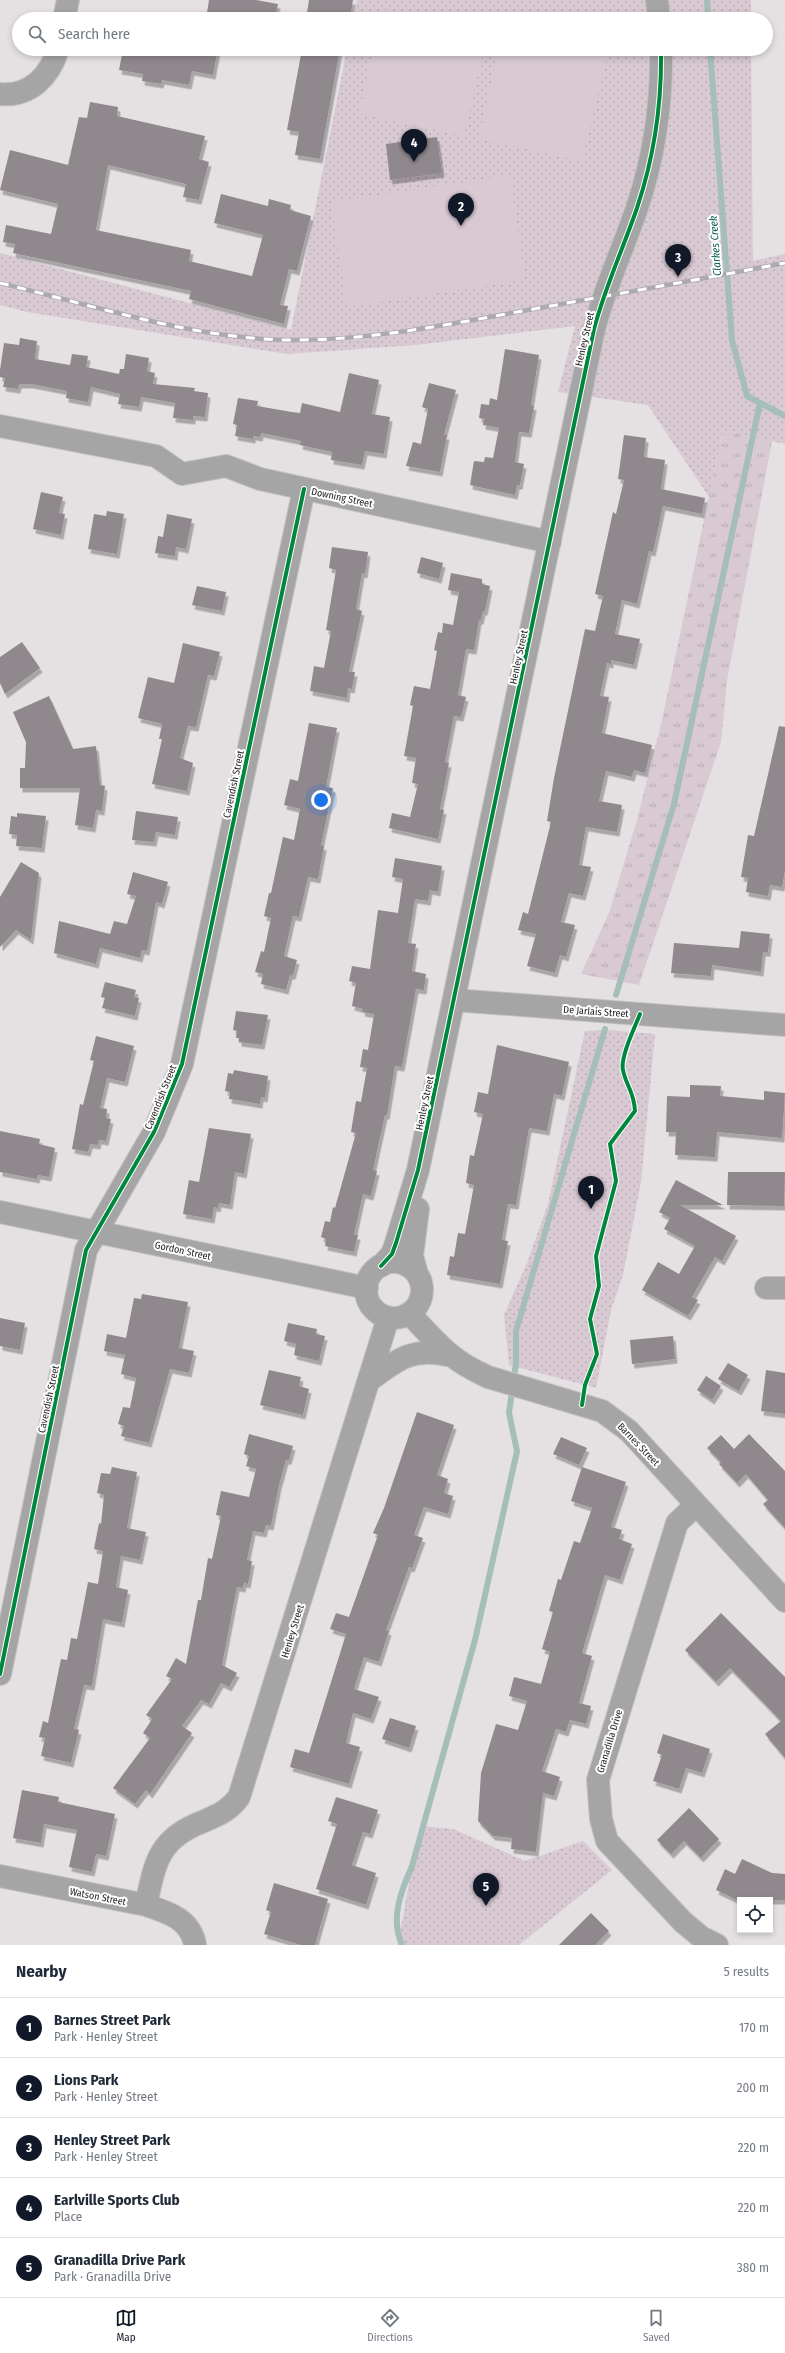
<!DOCTYPE html>
<meta charset="utf-8">
<style>
body{margin:0;font-family:"Fira Sans Condensed",sans-serif;background:#f2f2f3;color:#1f2937}
.controls{position:absolute;right:12px;bottom:12px;display:grid;overflow:hidden;border-radius:0px;box-shadow:0 2px 6px #0003}
.controls button{width:36px;height:36px;display:grid;place-items:center;padding:0;border:0;border-bottom:1px solid #e0e1e3;background:#fff;color:#1f2937;font:20px sans-serif}
.you{position:absolute;left:321px;top:800px;width:14px;height:14px;margin:-10px;border:3px solid #fff;border-radius:50%;background:#1a73e8;box-shadow:0 0 0 6px #1a73e833}
.badge{display:grid;place-items:center;width:26px;height:26px;border-radius:50%;background:#111827;color:#fff;font-size:13px;font-weight:700}
.pin{position:absolute;translate:-50% -33px;filter:drop-shadow(0 1px 2px #0008)}
.pin::after{content:'';position:absolute;top:21px;width:14px;height:12px;background:inherit;clip-path:polygon(0 0,100% 0,50% 100%)}
.list{margin:0;padding:0;list-style:none}
h2{display:flex;justify-content:space-between;align-items:center;height:52px;margin:0;padding:0 16px;font-size:17px}
h2 small{font-size:13px;font-weight:400;color:#747a83}
.list li{display:grid;grid-template-columns:26px 1fr auto;gap:12px;align-items:center;box-sizing:border-box;height:60px;padding:0 16px;border-top:1px solid #e0e1e3}
.list b{display:block;font-size:15px;white-space:nowrap}
.list p{margin:0;font-size:13px;white-space:nowrap;color:#747a83}
.list em{font-size:13px;font-style:normal;color:#747a83}
.icon{flex:none;width:22px;height:22px;fill:none;stroke:currentColor;stroke-width:2;stroke-linecap:round;stroke-linejoin:round}
.map{position:relative;flex:none;width:785px;height:1945px;overflow:hidden}
.search{position:absolute;background:#fff;box-shadow:0 2px 6px #0003;left:12px;right:12px;top:12px;height:44px;display:flex;align-items:center;gap:10px;box-sizing:border-box;padding:0 14px;border-radius:22px;color:#747a83;font-size:15px}
.sheet{height:352px;background:#fff}
nav{display:flex;justify-content:space-around;align-items:center;box-sizing:border-box;height:56px;border-top:1px solid #e0e1e3;background:#fff;font-size:11px;color:#747a83}
nav a{display:grid;justify-items:center;gap:2px}
nav .on{color:#111827}
.map>svg:first-child{display:block}
.grass{fill:url(#grass-tufts)}
.park{fill:url(#park-dots)}
.garden{fill:#d8c9d2}
.lines{fill:none;stroke-linecap:round;stroke-linejoin:round}
.stream{stroke:#a5beb8;stroke-width:6}
.building{fill:#8f888d;filter:url(#shadow)}
.street-casing{stroke:#c2c0c1;stroke-width:24}
.street{stroke:#a6a5a6;stroke-width:22}
.rail-casing{stroke:#acaaac;stroke-width:4.5}
.rail{stroke:#fff;stroke-width:3;stroke-dasharray:9;stroke-linecap:butt}
.cycleway-casing{stroke:#fff;stroke-width:6}
.cycleway{stroke:#00873e;stroke-width:4}
.labels{text-anchor:middle;stroke-width:4;stroke-linejoin:round;paint-order:stroke}
.street-label{font-size:10px;fill:#262425;stroke:#fff}
.water-label{font-size:11px;font-style:italic;fill:#085a4e;stroke:#fff}
</style>
<div class="map">
<svg width="785" height="1945" viewBox="0 0 785 1945">
<defs>
<pattern id="grass-tufts" width="24" height="20" patternUnits="userSpaceOnUse"><rect width="24" height="20" fill="#d8c9d2"/><path d="M3 7l-1-3M5 7V3M7 7l1-3M15 17l-1-3M17 17v-4M19 17l1-3" fill="none" stroke="#b9acb4"/></pattern>
<pattern id="park-dots" width="8" height="8" patternUnits="userSpaceOnUse"><rect width="8" height="8" fill="#d8c9d2"/><path d="M2 2h.1M6 6h.1" fill="none" stroke="#b9acb4" stroke-width="1.8" stroke-linecap="round"/></pattern>
<filter id="shadow"><feDropShadow dx="2.5" dy="4.5" stdDeviation="0" flood-color="#0004"/></filter>
</defs>
<rect width="100%" height="100%" fill="#e5e1e3"/>
<!-- grass -->
<path class="grass" d="M723,430L772,441L727,681L721,742L639,985L581,974L609,913L637,820L662,720Z"/>
<!-- park -->
<path class="park" d="M357,0H751V19H353Z
M347,49H751L753,261L785,254V444L723,430L709,497L648,405L558,392L575,326L416,345L287,354L27,312L0,305V253L291,330Z
M609,1030L655,1034L641,1182L623,1275L611,1310L596,1388L509,1365L504,1315L527,1263L548,1204L585,1031Z
M423,1826L453,1829L525,1861L583,1841L612,1870L519,1945H398L412,1866Z"/>
<!-- garden -->
<path class="garden" d="M381,9L434,19H379Z
M373,49H484L464,136L359,114Z
M498,49H576L607,56L582,161L479,139Z
M510,175L525,280L347,307L331,202Z"/>
<g class="lines">
<!-- stream -->
<path class="stream" d="M707,0L708,19
M710,49L732,340L747,396L785,416
M616,995L674,804L760,403
M402,1945C390,1918 401,1891 412,1866L475,1640L517,1451L509,1413L516,1363V1331L605,1029"/>
</g>
<!-- building -->
<path class="building" d="M209,0H256L278,4L275,19H206Z
M309,0H353L350,19H306Z
M123,49H218L213,75L192,71L189,85L162,80L161,84L142,81L143,74L119,70Z
M302,49H340L320,159L295,155L299,132L287,130Z
M90,102L118,107L117,116L205,136L199,159L209,162L199,200L183,197L186,184L108,165L96,230L191,250L189,261L252,276L263,235L214,223L221,194L268,206L269,199L291,205L290,210L311,216L297,271L289,269L280,305L288,306L284,324L189,299L191,291L13,253L15,244L3,242L6,225L51,234L58,204L0,190L10,150L68,165L79,117L87,118Z
M437,137L442,173L390,180L386,144Z
M20,338L37,341L35,359L70,365L72,354L88,356L86,367L119,374L120,369H124L126,354L149,358L147,371L155,373L153,384L195,388L194,391L208,393L205,417L193,416V420L173,418L175,403L141,397L139,407L118,404L120,394L91,387L88,402L66,398L67,391L31,384H19L18,389L3,387L5,378L0,377V370L4,343L19,345Z
M505,349L539,355L531,405L534,406L529,433L519,432L515,462L524,464L520,485H517L515,495L470,485L474,461L484,462L485,457L493,458L499,428L483,425L484,419L479,418L481,404L489,405L490,398L497,400Z
M349,373L379,380L372,414L390,417L384,454L365,451L362,465L331,460L332,452L300,445L301,441L261,433L260,437L253,436V439L235,436L237,425L233,424L238,398L258,401L257,406L292,412L300,413L302,403L340,412Z
M429,383L456,390L444,435H447L440,472L406,466L413,442L421,444L428,409L422,407Z
M624,435L646,438L644,457L665,460L661,489L705,498L702,514L663,506L653,552L649,551L637,604L622,600L615,634L640,639L634,665L611,660V664L607,663L600,696L609,697L602,733L652,745L645,773L634,770L632,777L606,771L599,801L622,805L617,832L586,827L579,865L591,867L583,896L569,893L561,922L575,925L566,957L560,955L555,973L527,966L536,934L518,930L523,912L528,914L551,822L547,821L554,778L585,629L595,631L603,596L595,594L613,512L616,514L624,480L618,479Z
M41,492L63,497L59,513L65,514L61,535L33,529Z
M107,511L124,514L117,554L88,549L94,514L106,516Z
M167,514L192,519L186,549L176,547L175,556L155,553L158,536L163,537Z
M332,547L368,552L365,574L362,573L356,609L362,611L349,672H355L352,689L348,688L347,698L310,691L314,666L324,668L331,631L326,630L336,570L329,568Z
M421,557L443,563L439,579L417,573Z
M451,573L482,579V584L490,586L485,611H483L481,620H479L474,650L466,649L458,695L466,697L461,717L454,716L445,762L449,763L440,809L444,810L438,839L389,828L392,813L410,817L418,784L412,783L416,758L404,756L413,706L410,705L414,686L430,689L437,651L434,650L438,632L442,633L443,623L453,625L459,592L448,590Z
M197,586L226,592L222,611L192,605Z
M22,642L40,668L5,694L0,683V657Z
M183,643L220,652L214,676L208,675L196,727L188,726L180,758L193,763L187,791L152,784L162,739H159L162,724L138,718L148,677L174,683Z
M49,696L73,749L96,746L100,785L105,786L102,811L96,810L93,828L75,825L80,788H20V768H25L26,742L13,712Z
M309,723L337,728L326,787L333,788L321,845L324,846L318,879L308,877L299,917L293,916L284,956L297,960L293,975H290L286,990L261,984L263,974L255,972L261,951L264,952L271,918L264,916L269,893H271L283,837L294,840L300,809L284,805L290,779L298,781Z
M779,726L785,727V871L782,887L770,885L768,896L746,892L748,878L741,877L748,835L754,836Z
M136,811L178,817L175,835L156,832L154,842L132,840Z
M17,813L46,816L42,848L16,846L17,835L9,834L11,816L17,817Z
M395,858L442,866L438,892L430,890L428,901L415,899L408,943L416,944L412,971L426,974L424,990L416,989L402,1067L395,1066L387,1115H385L373,1170L377,1171L371,1196L363,1194L354,1235H358L354,1252L325,1246L326,1239L321,1237L325,1221L330,1222L333,1207L335,1208L356,1133L351,1132L356,1101L361,1102L367,1068L360,1067L363,1049L368,1050L374,1014L362,1012L363,1009L352,1006L356,983L349,981L352,966L370,969L378,910L398,913L403,879L392,877Z
M21,862L39,873L31,940L16,930L0,947V897Z
M133,872L168,882L162,904L156,902L147,951L142,950L140,958L100,948L96,964L54,953L59,921L110,934L114,921L127,924L136,896L127,894Z
M741,931L770,934L768,952H763L761,972L712,965L711,976L671,973L674,943L739,948Z
M105,982L136,990L134,997L139,998L135,1016L102,1008L105,998L101,997Z
M236,1011L268,1015L262,1045L239,1042V1038H236L237,1031L233,1030Z
M96,1036L134,1046L125,1082L107,1078L100,1108L107,1109L106,1118L111,1119L106,1141L99,1140L98,1145L90,1144L88,1152L72,1149L80,1104L83,1105L94,1061L90,1060Z
M497,1045L569,1062L562,1096L554,1094L547,1131L529,1128L516,1205L508,1204L502,1240L508,1241L500,1284L447,1275L450,1256L454,1257L458,1233L465,1234L474,1185L466,1183L470,1155L474,1156L483,1114L474,1112L478,1092L488,1094Z
M234,1070L268,1076L265,1098L261,1097L260,1104L229,1099L230,1092L225,1091L228,1073L233,1074Z
M690,1085L721,1086L720,1096L764,1100V1091L785,1093L782,1138L717,1132L715,1157L675,1155L676,1132H666L667,1096L690,1097Z
M209,1128L251,1134L244,1174L235,1172L230,1205L219,1203L218,1208L214,1207L212,1219L183,1214L189,1180L199,1182Z
M0,1131L40,1139L39,1144L55,1148L49,1177L38,1175L37,1179L0,1172Z
M728,1172H785L784,1206L727,1205Z
M676,1180L723,1205H680L736,1236L722,1261L715,1257L692,1297L698,1300L688,1316L642,1290L658,1262L679,1274L695,1246L664,1229L670,1218L659,1212Z
M142,1294L188,1302L179,1348L194,1351L189,1373L170,1369L149,1443L121,1436L124,1426L118,1424L123,1407L130,1408L136,1378L121,1374L125,1355L104,1351L107,1334L126,1338L134,1298L141,1299Z
M0,1318L25,1323L20,1350L0,1346Z
M288,1323L317,1329L316,1334L325,1336L319,1361L294,1355L296,1344L284,1341Z
M673,1336L675,1359L632,1364L630,1340Z
M728,1363L748,1375L739,1391L718,1379Z
M269,1370L301,1377L299,1386L309,1389L303,1415L260,1405Z
M766,1370L785,1373V1414L761,1411Z
M706,1376L721,1386L712,1400L697,1390Z
M417,1412L454,1425L437,1475L448,1479L444,1493L453,1496L448,1514L424,1507L414,1535L423,1538L412,1568L409,1567L386,1630L389,1631L379,1662L364,1657L354,1689L379,1697L371,1719L353,1713L346,1743L360,1747L349,1784L290,1767L295,1749L309,1753L346,1634L330,1629L336,1613L349,1617L378,1535L373,1533L384,1508Z
M249,1434L293,1446L289,1460H286L279,1485L271,1526L266,1525L264,1533L253,1531L247,1560L252,1561L248,1584L244,1583L243,1588L237,1587L222,1665L237,1673L229,1687L221,1683L209,1704L201,1700L182,1726L192,1733L150,1794L146,1790L135,1804L113,1788L150,1738L143,1733L152,1719L146,1715L172,1679L166,1676L176,1658L186,1664L198,1600H201L208,1558L212,1559L221,1516L216,1515L221,1491L249,1497L256,1469L246,1466L249,1456L244,1454Z
M749,1434L785,1471V1528L763,1504L768,1500L746,1474L737,1483L719,1464L721,1462L707,1448L721,1435L734,1449Z
M561,1437L587,1448L579,1465L553,1454Z
M112,1467L137,1472L127,1528L146,1532L140,1560L121,1556L116,1587L128,1590L122,1623L103,1619L92,1686L84,1685L74,1729L79,1730L71,1763L41,1756L45,1738L39,1737L43,1721L48,1723L61,1659L67,1660L71,1638L77,1639L88,1582L98,1584L103,1551L94,1549L99,1523L101,1524L104,1495L97,1493L101,1473L110,1474Z
M582,1467L626,1482L611,1527L622,1530L619,1539L632,1544L620,1580L605,1575L582,1653L592,1656L579,1703L591,1706L586,1724L570,1720L566,1732L556,1729L542,1771L560,1777L554,1796L543,1793L536,1852L511,1849L512,1838L493,1836L478,1821L481,1773L496,1724L518,1730L527,1701L509,1696L514,1677L541,1684L550,1652L542,1649L553,1612L549,1611L558,1579L561,1580L574,1541L580,1543L592,1508L571,1501Z
M721,1613L785,1677V1758L765,1734L781,1721L730,1668L716,1682L685,1650Z
M390,1718L416,1726L409,1748L382,1739Z
M663,1734L710,1749L702,1773L686,1768L679,1789L653,1781L662,1755L657,1753Z
M22,1790L59,1797L58,1802L115,1814L106,1856L96,1854L92,1872L69,1867L77,1830L44,1824L41,1843L13,1838Z
M336,1797L378,1810L370,1834L363,1832L352,1865L376,1873L366,1905L316,1889L337,1824L328,1821Z
M689,1808L719,1839L701,1858L684,1841L671,1854L657,1840Z
M742,1859L772,1873L785,1874V1900H737L716,1890L725,1869L735,1874Z
M274,1883L328,1899L315,1945H301L264,1934L271,1912L266,1910Z
M591,1913L609,1931L595,1945H559Z"/>
<g class="lines">
<!-- street casing -->
<g class="street-casing">
<path id="street" d="M657,0L659,19
M64,19L68,0
M0,94C30,97 50,76 58,49
M0,426L156,456L182,474L226,466L260,479L550,542
M454,1000L785,1025
M0,1212L367,1288
M366 1290a28 28 0 1 1 56 0a28 28 0 1 1-56 0Z
M381,1266L392,1254L396,1243L418,1170L594,329C605,287 623,249 637,208C654,157 662,103 661,49
M417,1274L412,1256L418,1209
M766,1288H785
M410,1314C437,1343 450,1360 488,1377L602,1411L629,1431L785,1601
M370,1380C397,1360 412,1347 447,1355
M696,1505L677,1523L598,1780L601,1819L607,1841L683,1922L701,1937L717,1945
M0,1674L86,1250L154,1132L182,1064L304,489
M0,1876L146,1905C167,1912 191,1919 195,1945
M146,1905C155,1863 158,1839 202,1822C218,1815 229,1811 239,1797L388,1318"/>
</g>
<!-- street -->
<use href="#street" class="street"/>
<!-- rail casing -->
<g class="rail-casing">
<path id="rail" d="M0,283C92,305 191,338 286,340C364,341 441,326 517,312C606,296 696,280 785,263"/>
</g>
<!-- rail -->
<use href="#rail" class="rail"/>
<!-- cycleway casing -->
<g class="cycleway-casing">
<path id="cycleway" d="M381,1266L392,1254L396,1243L418,1170L594,329C605,287 623,249 637,208C654,157 662,103 661,49
M582,1405L585,1385L597,1354L590,1319L599,1286L596,1256L616,1181L610,1144L635,1111C634,1091 626,1086 623,1070C620,1057 635,1027 640,1014
M0,1674L86,1250L154,1132L182,1064L304,489"/>
</g>
<!-- cycleway -->
<use href="#cycleway" class="cycleway"/>
</g>
<g class="labels">
<!-- street labels -->
<g class="street-label">
<text transform="translate(584 339) rotate(-77)" y="4">Henley Street</text>
<text transform="translate(342 497) rotate(12)" y="4">Downing Street</text>
<text transform="translate(518 657) rotate(-78)" y="4">Henley Street</text>
<text transform="translate(233 784) rotate(-78)" y="4">Cavendish Street</text>
<text transform="translate(596 1011) rotate(4)" y="4">De Jarlais Street</text>
<text transform="translate(160 1097) rotate(-68)" y="4">Cavendish Street</text>
<text transform="translate(424 1103) rotate(-78)" y="4">Henley Street</text>
<text transform="translate(183 1250) rotate(12)" y="4">Gordon Street</text>
<text transform="translate(48 1399) rotate(-78)" y="4">Cavendish Street</text>
<text transform="translate(639 1444) rotate(46)" y="4">Barnes Street</text>
<text transform="translate(292 1631) rotate(-73)" y="4">Henley Street</text>
<text transform="translate(609 1741) rotate(-73)" y="4">Granadilla Drive</text>
<text transform="translate(98 1896) rotate(11)" y="4">Watson Street</text>
</g>
<!-- water labels -->
<g class="water-label">
<text transform="translate(715 246) rotate(-94)" y="4">Clarkes Creek</text>
</g>
</g>
</svg>
<div class="controls">
<button><svg class="icon" aria-label="locate" viewBox="0 0 24 24"><circle cx="12" cy="12" r="6"/><path d="M12 2v4M12 18v4M2 12h4M18 12h4"/></svg></button>
</div>
<div class="you"></div>
<div class="pin badge" style="left:591px;top:1209px">1</div>
<div class="pin badge" style="left:461px;top:226px">2</div>
<div class="pin badge" style="left:678px;top:277px">3</div>
<div class="pin badge" style="left:414px;top:162px">4</div>
<div class="pin badge" style="left:486px;top:1906px">5</div>
<div class="search"><svg class="icon" aria-label="search" viewBox="0 0 24 24"><circle cx="10" cy="10" r="6"/><path d="M15 15l6 6"/></svg>Search here</div>
</div>
<section class="sheet">
<h2>Nearby<small>5 results</small></h2>
<ul class="list">
<li><span class="badge">1</span><div><b>Barnes Street Park</b><p>Park · Henley Street</p></div><em>170 m</em></li>
<li><span class="badge">2</span><div><b>Lions Park</b><p>Park · Henley Street</p></div><em>200 m</em></li>
<li><span class="badge">3</span><div><b>Henley Street Park</b><p>Park · Henley Street</p></div><em>220 m</em></li>
<li><span class="badge">4</span><div><b>Earlville Sports Club</b><p>Place</p></div><em>220 m</em></li>
<li><span class="badge">5</span><div><b>Granadilla Drive Park</b><p>Park · Granadilla Drive</p></div><em>380 m</em></li>
</ul>
</section>
<nav>
<a class="on"><svg class="icon" aria-label="map" viewBox="0 0 24 24"><path d="M3 6l6-2 6 2 6-2v14l-6 2-6-2-6 2zM9 4v14M15 6v14"/></svg>Map</a>
<a><svg class="icon" aria-label="directions" viewBox="0 0 24 24"><path d="M12 3l9 9-9 9-9-9zM9 14v-3h6M13 9l2 2-2 2"/></svg>Directions</a>
<a><svg class="icon" aria-label="saved" viewBox="0 0 24 24"><path d="M7 4h10v16l-5-4-5 4z"/></svg>Saved</a>
</nav>
